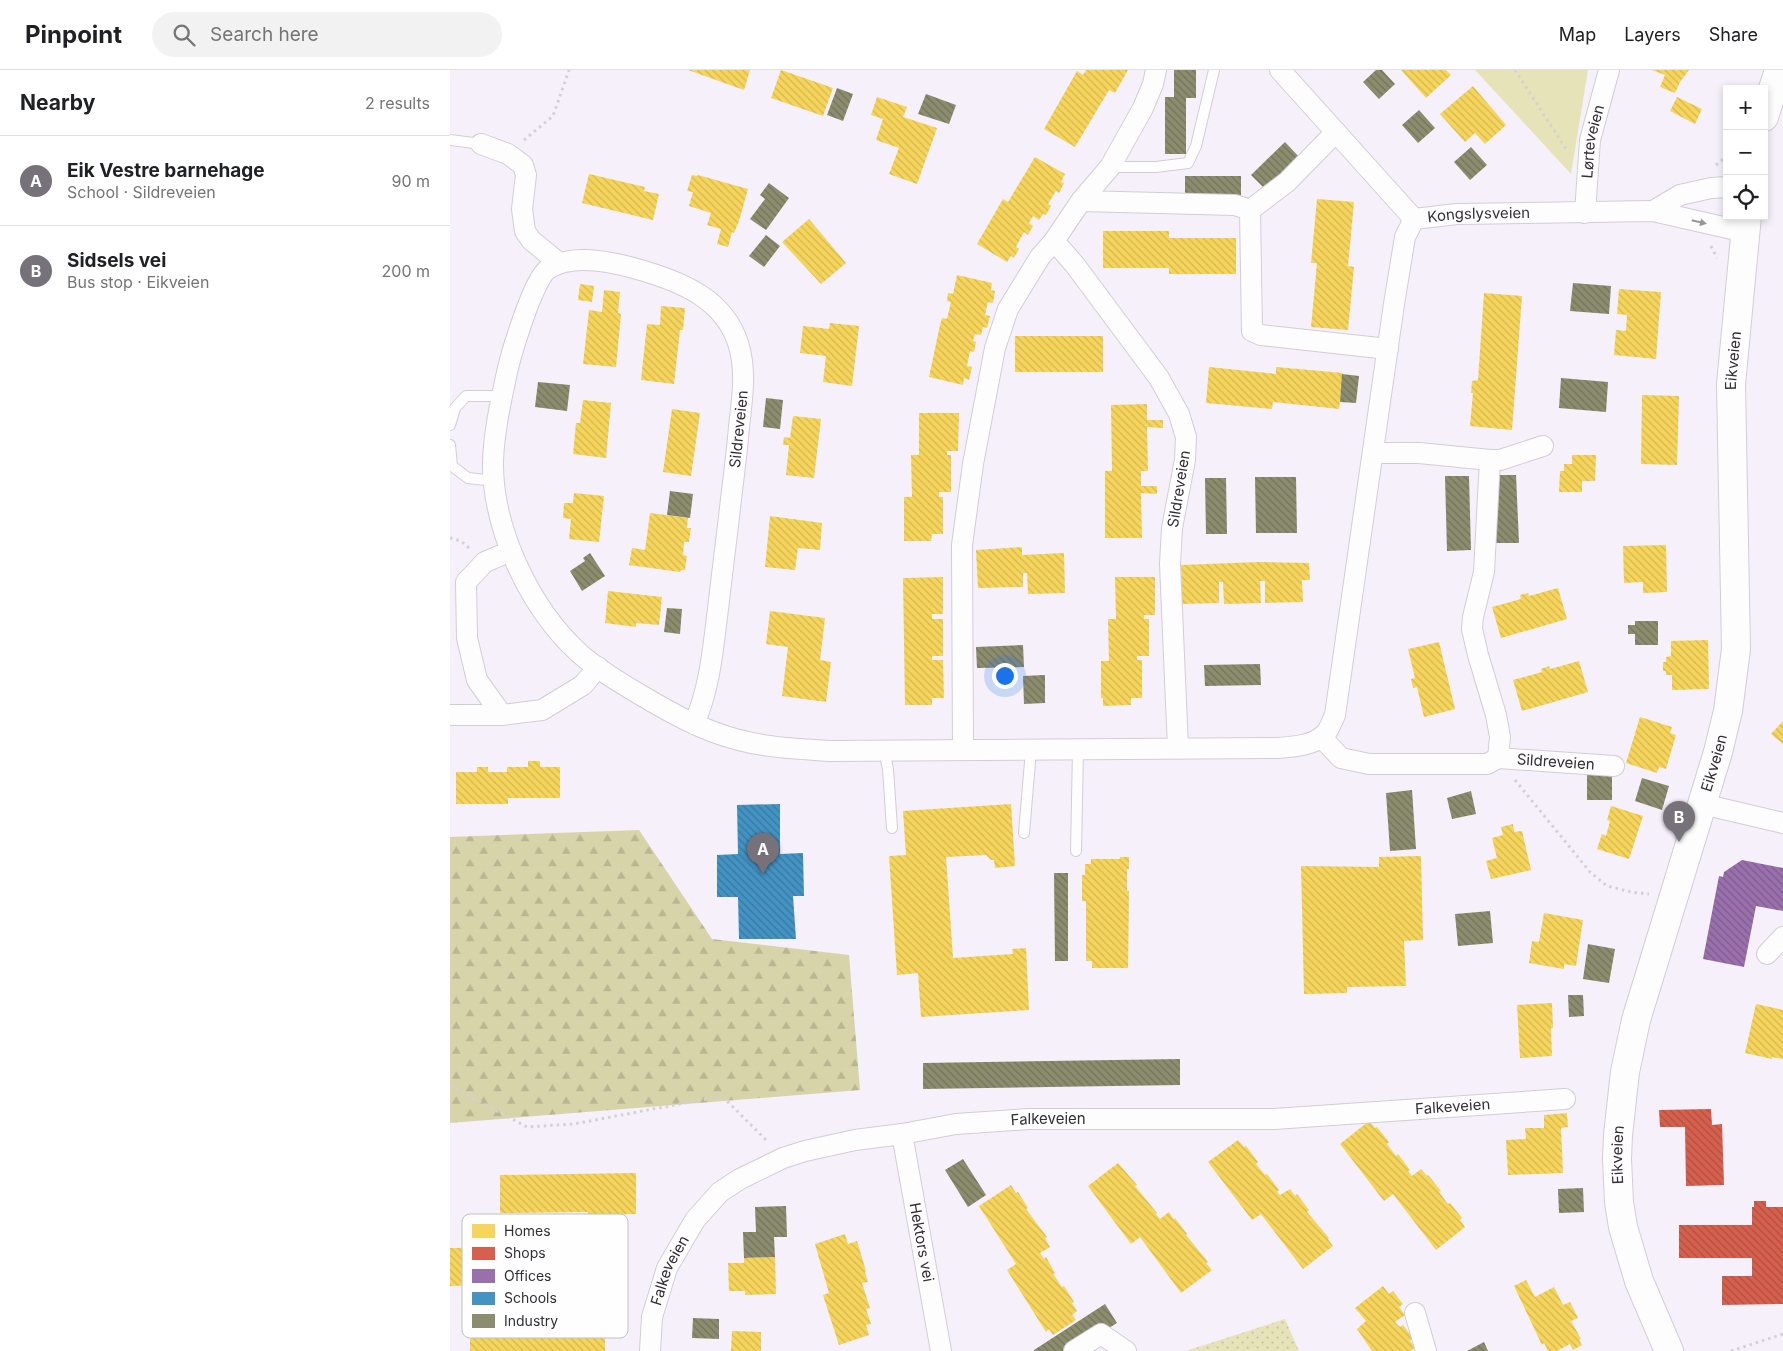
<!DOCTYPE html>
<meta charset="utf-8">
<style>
body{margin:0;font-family:Inter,sans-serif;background:#f2f2f2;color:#202124}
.controls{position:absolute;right:15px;top:15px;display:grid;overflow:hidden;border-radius:0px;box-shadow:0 2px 8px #0003}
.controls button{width:45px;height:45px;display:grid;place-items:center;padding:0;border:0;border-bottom:1px solid #e0e0e0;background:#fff;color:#202124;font:25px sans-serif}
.you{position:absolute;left:554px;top:605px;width:18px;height:18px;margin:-12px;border:4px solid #fff;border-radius:50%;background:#1a73e8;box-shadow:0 0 0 8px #1a73e833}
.badge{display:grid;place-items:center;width:32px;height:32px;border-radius:50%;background:#77727a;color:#fff;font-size:16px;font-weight:700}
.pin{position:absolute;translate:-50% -41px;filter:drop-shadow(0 1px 2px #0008)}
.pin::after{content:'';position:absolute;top:26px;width:18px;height:15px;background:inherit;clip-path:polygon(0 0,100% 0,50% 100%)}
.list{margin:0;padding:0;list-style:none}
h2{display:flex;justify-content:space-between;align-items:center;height:65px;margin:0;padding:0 20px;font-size:21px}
h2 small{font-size:16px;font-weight:400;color:#757577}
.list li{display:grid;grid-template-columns:32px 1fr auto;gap:15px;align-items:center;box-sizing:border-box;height:90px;padding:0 20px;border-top:1px solid #e0e0e0}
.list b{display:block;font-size:19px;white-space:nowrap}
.list p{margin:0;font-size:16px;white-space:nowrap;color:#757577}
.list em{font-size:16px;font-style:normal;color:#757577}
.icon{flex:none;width:28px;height:28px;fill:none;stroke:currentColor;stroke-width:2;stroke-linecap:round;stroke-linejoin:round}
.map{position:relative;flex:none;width:1333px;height:1281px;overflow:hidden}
header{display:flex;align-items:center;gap:30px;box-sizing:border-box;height:70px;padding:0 25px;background:#fff;border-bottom:1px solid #e0e0e0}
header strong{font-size:24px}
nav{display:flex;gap:28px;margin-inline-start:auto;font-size:18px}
.search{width:350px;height:45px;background:#f2f2f2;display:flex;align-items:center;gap:12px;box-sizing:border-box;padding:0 18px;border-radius:28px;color:#757577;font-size:19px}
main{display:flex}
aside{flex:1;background:#fff}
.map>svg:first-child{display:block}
.grass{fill:#e7e3b8}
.forest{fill:url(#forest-firs)}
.park{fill:url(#park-dots)}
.homes{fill:url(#homes-back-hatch)}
.shops{fill:url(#shops-back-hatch)}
.offices{fill:url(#offices-back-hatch)}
.schools{fill:url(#schools-back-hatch)}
.industry{fill:url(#industry-back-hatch)}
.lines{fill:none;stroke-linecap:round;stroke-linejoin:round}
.lane-casing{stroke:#d2cdd5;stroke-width:12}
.street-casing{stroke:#d2cdd5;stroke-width:22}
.secondary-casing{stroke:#d2cdd5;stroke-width:30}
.path{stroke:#d3d1d4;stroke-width:3;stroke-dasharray:2.5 4;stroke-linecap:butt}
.lane{stroke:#fefdfe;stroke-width:10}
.street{stroke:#fefdfe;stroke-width:20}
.secondary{stroke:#fefdfe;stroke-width:28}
.oneway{fill:#98969a}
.labels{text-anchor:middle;stroke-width:5;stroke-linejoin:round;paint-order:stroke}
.street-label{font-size:15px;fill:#322e35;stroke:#fefefe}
.key{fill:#fefefe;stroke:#c1c0c2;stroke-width:1}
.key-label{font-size:14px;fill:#322e35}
</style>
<header>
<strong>Pinpoint</strong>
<div class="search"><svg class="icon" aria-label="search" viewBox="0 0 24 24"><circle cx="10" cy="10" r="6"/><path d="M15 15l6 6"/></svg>Search here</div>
<nav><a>Map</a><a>Layers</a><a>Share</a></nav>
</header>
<main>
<aside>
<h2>Nearby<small>2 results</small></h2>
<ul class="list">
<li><span class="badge">A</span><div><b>Eik Vestre barnehage</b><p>School · Sildreveien</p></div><em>90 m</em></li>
<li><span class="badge">B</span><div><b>Sidsels vei</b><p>Bus stop · Eikveien</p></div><em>200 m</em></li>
</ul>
</aside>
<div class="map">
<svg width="1333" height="1281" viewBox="0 0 1333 1281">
<defs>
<pattern id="forest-firs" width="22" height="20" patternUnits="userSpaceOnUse" patternTransform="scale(1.25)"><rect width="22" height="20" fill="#d8d4a9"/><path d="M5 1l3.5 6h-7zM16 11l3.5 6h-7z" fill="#bab692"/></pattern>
<pattern id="park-dots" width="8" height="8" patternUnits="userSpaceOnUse" patternTransform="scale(1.25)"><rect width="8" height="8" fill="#e7e3b8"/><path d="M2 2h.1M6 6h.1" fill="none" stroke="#c7c39f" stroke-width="1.8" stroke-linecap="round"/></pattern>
<pattern id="homes-back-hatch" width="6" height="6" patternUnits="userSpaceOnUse" patternTransform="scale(1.25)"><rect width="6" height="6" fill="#f6d55c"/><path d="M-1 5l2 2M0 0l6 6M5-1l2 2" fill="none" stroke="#d3b751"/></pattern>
<pattern id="shops-back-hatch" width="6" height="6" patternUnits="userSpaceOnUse" patternTransform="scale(1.25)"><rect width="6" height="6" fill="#d6604d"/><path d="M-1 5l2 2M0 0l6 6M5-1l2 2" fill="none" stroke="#ae5041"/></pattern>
<pattern id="offices-back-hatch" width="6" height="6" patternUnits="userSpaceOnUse" patternTransform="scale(1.25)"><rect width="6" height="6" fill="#9970ab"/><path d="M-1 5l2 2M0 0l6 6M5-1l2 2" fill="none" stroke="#7d5c8c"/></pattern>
<pattern id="schools-back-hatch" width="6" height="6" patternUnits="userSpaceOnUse" patternTransform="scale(1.25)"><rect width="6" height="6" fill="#4393c3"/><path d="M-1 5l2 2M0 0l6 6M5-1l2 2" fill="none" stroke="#39789f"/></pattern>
<pattern id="industry-back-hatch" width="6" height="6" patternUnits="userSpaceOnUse" patternTransform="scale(1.25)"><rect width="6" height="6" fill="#8c8c6e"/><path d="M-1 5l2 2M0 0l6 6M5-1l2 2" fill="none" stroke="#73735b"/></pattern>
</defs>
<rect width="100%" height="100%" fill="#f6f0fa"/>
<!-- grass -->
<path class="grass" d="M1025,0H1138L1121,104Z"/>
<!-- forest -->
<path class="forest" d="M189,760L262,869L399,885L410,1020L0,1053V767Z"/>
<!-- park -->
<path class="park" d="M835,1249L849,1281H736Z"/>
<!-- homes -->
<path class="homes" d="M238,0H300L294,20Z
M331,0L383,18L373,46L321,28Z
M636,0H678L665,23L659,20L625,77L594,59L627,1L633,5Z
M951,0H996L1001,5L976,28Z
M1202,0H1239L1230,12L1225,23L1210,17L1215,5Z
M1023,16L1056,55L1035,74L1025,63L1015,72L990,44Z
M427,27L457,37L453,47L487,58L467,114L439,104L449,78L426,70L433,49L421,45Z
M1227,27L1252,39L1245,54L1220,41Z
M585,87L615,104L611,112L614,113L609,123L606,121L598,134L601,136L596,145L593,144L589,150L583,146L579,153L583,156L578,165L574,162L566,177L569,179L564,188L561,186L557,192L527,174L553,129L558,132Z
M139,104L195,117L194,121L209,124L203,150L132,133Z
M242,105L247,106L248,105L298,119L289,151L284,163L282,162L278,177L267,174L271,159L257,155L261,143L239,136L243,122L237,121Z
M867,129L904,132L898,196L904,197L898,260L861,257L867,193H861Z
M359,149L396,193L371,214L332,172Z
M653,161H719V168H786V204H719V198H653Z
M507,205L542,213L541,220L545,221L543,233L538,232L535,245L540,246L537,258L533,257L531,265L525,264L523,271L526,272L524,282L520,281L517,296L522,297L519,310L514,308L513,315L479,307L490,255L492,248L497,249L501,232L497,231L498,223L503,224Z
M130,214L144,216L142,232L128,230Z
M1169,219L1211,222L1206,289L1164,285L1166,260L1176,261L1177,245L1167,244Z
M154,220L170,222L168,243L171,244L166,297L133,294L139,240L152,242Z
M1034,223L1072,226L1062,360L1020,356L1023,323H1021L1022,311L1028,310Z
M211,236L235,238L233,260H230L224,314L191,310L197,254L210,255Z
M380,253L409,256L402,316L373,312L376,286L350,283L353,256L379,259Z
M565,266H653V302H565Z
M759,297L826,304V297L893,303L889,339L823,332L822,339L756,333Z
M1192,325L1229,326L1227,395L1191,394Z
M133,330L161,333L156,388L123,384L126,353H130Z
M697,334V350H713V358L697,357L698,401H691V416H707V424L691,423L692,468H655V401H662L661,335Z
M222,339L250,343L241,406L213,402Z
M469,343H509L508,381H497V385H501V422H489V427H493V464H482L481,471H454V427H462L461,385H469Z
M343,346L371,349L364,408L336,405L339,375H333L334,367L340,368Z
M1122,385H1146L1145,411H1132V422H1109L1110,401H1114V394H1122Z
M124,423L154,426L149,472L119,469L121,449L113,448L114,433H123Z
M200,443L238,448L237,458H241L239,472H234L233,485L237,486L235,500H231L230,502L179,495L182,478L195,480Z
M320,446L372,453L370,480L348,478L345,500L315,497Z
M1216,475L1217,522L1193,523V512L1174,513L1173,476Z
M572,477V485L614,483L615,523L578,524L577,503H573V517L528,518L526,480Z
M810,492L859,493L860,510H852L853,532L815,533V511H810L811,533L774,534L773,512H769V533L732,534L731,495Z
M493,507V544H482V549H493V586H482V590H493L494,628H482V635H455L453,508Z
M665,507H705V545H694V549H699V586H687V590H692V628H681V635L653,636V628H651V591H659L658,549H666Z
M1108,518L1117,549L1051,568L1042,537L1071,529L1070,525L1078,523L1079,526Z
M158,521L212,527L209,555L186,553V557L155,553Z
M320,541L375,548L370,590L381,592L376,632L332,626L338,577L316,574Z
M1258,570L1259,619L1222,620V605H1216V601H1213V592H1216V587L1221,586V571Z
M989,572L1005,639L974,647L967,617L963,618L961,609L965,608L958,579Z
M1129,591L1138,622L1072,641L1063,610L1092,602L1091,599L1099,596L1100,599Z
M1190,647L1222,657L1220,663L1226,665L1216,699L1209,697L1207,703L1176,693Z
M1333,651V674L1321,664Z
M78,691H90V697H110V728H58V734H6V702H27V697H38V702H57V697H78Z
M561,734L565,796L545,798L544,790H541L536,785L496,787L503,888L563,884L562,879L576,878L579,940L471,947L468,903L447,905L439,786L456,785L453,741Z
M1161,736L1193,746L1179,789L1147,779L1152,764L1156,766L1160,751L1157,750Z
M1063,754L1064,762L1072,761L1081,800L1041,809L1036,791L1047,788L1042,768L1053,765L1051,757Z
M971,786L973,870L954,871L956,916L897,917V923L854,924L851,796L929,797V787Z
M670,787H679V799H677V821H679L678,898H642V891H636V831H632V805H635V794H641V789H670Z
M1094,843L1133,850L1126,896L1114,894V899L1079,893L1082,871L1089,872Z
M1102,933L1103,958H1101L1102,986L1070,988L1067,935Z
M1306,934L1333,940V989L1322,987V989L1295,983Z
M1117,1043L1118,1057L1111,1058L1113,1103L1058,1105L1056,1070L1076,1069L1075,1058H1094V1045Z
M919,1051L925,1058L927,1057L939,1072L937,1074L946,1086L948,1084L960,1100L958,1101L962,1106L971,1099L977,1106L978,1105L991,1121L989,1122L998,1134L1000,1133L1012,1148L1010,1150L1015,1157L986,1180L943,1124L934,1131L890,1074Z
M788,1070L794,1077L796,1076L808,1092L806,1094L815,1105L817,1104L829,1120L827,1122L830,1125L840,1119L845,1126L847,1124L859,1140L857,1142L879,1168L878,1169L883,1176L853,1199L811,1144L802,1150L758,1092Z
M668,1093L687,1115L685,1116L707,1143L706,1144L710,1149L719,1142L724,1150L725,1148L737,1164L736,1165L758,1192L756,1193L762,1200L731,1223L690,1167L681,1174L638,1116Z
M186,1103V1144L138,1145V1142L50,1143V1105Z
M561,1115L566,1123L568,1122L578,1138L576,1139L597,1167L595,1168L600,1177L590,1183L594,1189L596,1187L605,1203L603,1204L612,1217L614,1216L624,1232L622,1233L627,1241L622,1245L626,1250L603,1265L599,1259L596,1262L557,1200L566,1194L529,1136Z
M395,1164L398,1174L407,1171L416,1201L415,1202L418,1212L412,1213L420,1238L416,1239L421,1254L416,1255L419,1265L389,1275L373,1225L379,1223L365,1174Z
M83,1177L84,1218L35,1219V1215L0,1216V1178Z
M325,1187L326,1224L295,1225V1221H279L278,1193H294V1188Z
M1076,1210L1085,1227L1104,1217L1113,1235L1120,1232L1128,1248L1121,1251L1131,1269L1129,1270L1132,1275L1123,1280L1120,1274L1107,1281H1098L1094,1273L1092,1275L1064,1216Z
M933,1216L939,1224L943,1221L953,1234L949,1237L955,1245L945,1252L950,1257L953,1255L963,1268L960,1271L965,1277L961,1281H922L907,1259L916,1251L905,1238Z
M282,1261L311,1262V1281H281Z
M155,1266V1281H20V1268Z"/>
<!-- shops -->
<path class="shops" d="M1261,1039L1262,1055L1272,1054L1274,1115L1236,1116L1235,1057H1210L1209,1040Z
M1304,1131H1316V1137H1333V1234L1272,1235V1206H1302V1188H1229V1155H1302V1137H1304Z"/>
<!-- offices -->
<path class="offices" d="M1292,790L1333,798V841L1306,836L1294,897L1253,889L1269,806L1273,807L1274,802Z"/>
<!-- schools -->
<path class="schools" d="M330,734V784L353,783L354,826H343L346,869H289L288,827H267V785L288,784L287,735Z"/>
<!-- industry -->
<path class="industry" d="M724,0H746V28H736V84H715V27H724Z
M926,0H932L945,14L929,29L913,12Z
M387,18L403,24L393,51L377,45Z
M476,24L506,35L499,54L468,44Z
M969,40L985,58L968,73L952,55Z
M835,72L850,88L816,120L801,105Z
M1021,77L1037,95L1020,110L1004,92Z
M735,106H791V127H735Z
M319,113L339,128L316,160L300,149L315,129L310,125Z
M316,165L330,176L314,197L299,186Z
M1123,213L1161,216L1159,244L1120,241Z
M892,304L909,306L906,333L890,332Z
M1111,308L1158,312L1156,342L1109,338Z
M88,312L120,315L117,341L85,337Z
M316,328L333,330L330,359L313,357Z
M1044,405H1066L1069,473H1046Z
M995,406H1019L1021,480L997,481Z
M805,407H846L847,463H806Z
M755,408H776L777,464H756Z
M220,421L243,424L240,448L217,445Z
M140,483L155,506L132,521L120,501L135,491L133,488Z
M217,538L232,539L230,564L214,562Z
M1185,551H1208V575H1185V564H1178V555H1185Z
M573,575L574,597L527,598L526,577Z
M810,594L811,615L755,616L754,595Z
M595,605V633L574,634L573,606Z
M1137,705H1162V730H1137Z
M1192,708L1219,716L1212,740L1185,731Z
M962,720L966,779L940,781L936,723Z
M1021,721L1026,744L1002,749L997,728Z
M604,803H618V891H605Z
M1040,841L1043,873L1008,876L1005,844Z
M1138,874L1165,879L1159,913L1133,909Z
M1118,925H1133L1134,946L1119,947Z
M730,989V1015L473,1019V993Z
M513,1089L536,1125L518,1137L495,1100Z
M1133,1118L1134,1142L1109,1143L1108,1119Z
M336,1136L337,1167H324L325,1187L294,1188L293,1162H306L305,1137Z
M655,1234L667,1253L622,1281H584V1280Z
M243,1248L269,1249V1269L242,1268Z
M1034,1272L1038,1281H1017Z"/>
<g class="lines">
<!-- lane casing -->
<g class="lane-casing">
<path id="lane" d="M0,70L31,74
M660,97H706L738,93L746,76L764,0
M0,355L5,338L16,326H52
M0,375L2,396L18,408L45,411
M434,681L438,699L442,758
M574,763L581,680
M626,781L628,680"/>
</g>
<!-- street casing -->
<g class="street-casing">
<g id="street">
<path d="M830,0L964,149"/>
<path d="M31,74L58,84L73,95L76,105L72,139L75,161L81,170L109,193"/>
<path d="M631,131L785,135L800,140L802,261L811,265L938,279"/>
<path d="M800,140L837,112L886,62"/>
<path d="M1203,141L1230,125L1261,118L1277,117"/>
<path id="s1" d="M1135,143L1140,70L1159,0"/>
<path id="s2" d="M964,149L1007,144L1203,141L1295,162"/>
<path d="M604,171L625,195L709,308L729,344L736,367L735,390L722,458L720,494L728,678"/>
<path d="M923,383H969L1040,390H1050L1093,376"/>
<path d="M1040,390L1034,502L1023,547L1022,559L1028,585L1046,645L1050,667L1048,688"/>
<path d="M61,481L35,492L16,512L17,568L27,610L52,645L92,640L133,615L148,597"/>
<path d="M0,645H52"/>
<path id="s3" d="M244,654C260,618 263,578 268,539C272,503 277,466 281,429C284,405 287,381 289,357C292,329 297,301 288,273C274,230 234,213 194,201C167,193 124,182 98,199C83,209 60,287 56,307C50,335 44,363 43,391C42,459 80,538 129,583C147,599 169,612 189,624C221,643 253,661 289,670C319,678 350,679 380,681L827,678C843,677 864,676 876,663C880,658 882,651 885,645L944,234L955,167L964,149"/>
<path id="s4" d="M871,667L891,688L919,694H1037L1048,688L1164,696"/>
<path d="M513,680L512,475L523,394L545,278L558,239L590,187L604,171L631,131L660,97L693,38L703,14L706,0"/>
<path d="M1252,734L1333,753"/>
<path d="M1317,884L1333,867"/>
<path id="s5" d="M452,1064L491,1281"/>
<path d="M965,1243L976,1281"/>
<path id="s6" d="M200,1281L202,1247L217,1198L245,1150L270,1122L290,1109L333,1088L355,1081L405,1070L452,1064L506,1054L579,1049H824L1115,1029"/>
<path d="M624,1281L651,1264L676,1281"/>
</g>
</g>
<!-- secondary casing -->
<g class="secondary-casing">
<g id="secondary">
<path d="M1314,47L1329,0"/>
<path id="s7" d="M1219,1281L1189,1211L1173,1157L1169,1132L1167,1089L1168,1065L1175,1002L1186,950L1268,682L1278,641L1286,579L1281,314L1297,146"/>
</g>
</g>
<!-- path -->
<path class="path" d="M1065,0L1116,79
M74,70L103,46L119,0
M1266,95L1277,86
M1261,176L1267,188
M0,468L11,471L19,478
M1065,710L1140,802L1157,816L1181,822L1199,824
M0,1016L77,1057L124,1054L272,1026L318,1072
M1281,1281L1333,1264"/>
<!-- lane -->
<use href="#lane" class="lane"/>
<!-- street -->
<use href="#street" class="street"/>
<!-- secondary -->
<use href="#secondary" class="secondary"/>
</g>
<!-- one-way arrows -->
<defs><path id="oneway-solid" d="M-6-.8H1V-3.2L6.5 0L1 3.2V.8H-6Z" transform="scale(1.25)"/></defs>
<use class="oneway" href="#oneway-solid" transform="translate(1249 152) rotate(13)"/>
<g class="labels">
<!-- street labels -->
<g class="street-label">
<text dy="5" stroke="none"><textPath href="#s1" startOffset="72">Lørteveien</textPath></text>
<text dy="5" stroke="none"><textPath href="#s2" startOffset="65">Kongslysveien</textPath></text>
<text dy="5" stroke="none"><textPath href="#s7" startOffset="1015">Eikveien</textPath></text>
<text dy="5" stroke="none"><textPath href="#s3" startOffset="299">Sildreveien</textPath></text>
<text transform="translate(729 419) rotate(-81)" y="5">Sildreveien</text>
<text dy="5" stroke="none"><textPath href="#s4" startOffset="246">Sildreveien</textPath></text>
<text dy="5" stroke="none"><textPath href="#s7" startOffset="610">Eikveien</textPath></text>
<text dy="5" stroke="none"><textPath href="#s6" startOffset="924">Falkeveien</textPath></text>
<text dy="5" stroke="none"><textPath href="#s6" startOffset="519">Falkeveien</textPath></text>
<text dy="5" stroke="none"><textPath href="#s7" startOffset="205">Eikveien</textPath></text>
<text dy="5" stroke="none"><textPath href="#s5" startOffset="110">Hektors vei</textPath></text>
<text dy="5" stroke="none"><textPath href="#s6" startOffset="84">Falkeveien</textPath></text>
</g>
</g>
<!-- legend -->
<rect x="12" y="1144" width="166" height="124" rx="8" class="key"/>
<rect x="22" y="1154" width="23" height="14" fill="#f6d55c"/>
<rect x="22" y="1177" width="23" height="13" fill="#d6604d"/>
<rect x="22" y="1199" width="23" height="14" fill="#9970ab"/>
<rect x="22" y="1222" width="23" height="13" fill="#4393c3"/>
<rect x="22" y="1244" width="23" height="14" fill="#8c8c6e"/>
<g class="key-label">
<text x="54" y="1166">Homes</text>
<text x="54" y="1188">Shops</text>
<text x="54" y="1211">Offices</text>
<text x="54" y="1233">Schools</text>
<text x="54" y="1256">Industry</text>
</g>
</svg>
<div class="controls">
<button>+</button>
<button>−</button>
<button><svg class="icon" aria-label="locate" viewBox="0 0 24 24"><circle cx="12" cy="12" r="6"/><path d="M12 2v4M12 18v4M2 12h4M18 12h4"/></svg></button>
</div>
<div class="you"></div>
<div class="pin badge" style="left:313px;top:804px">A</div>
<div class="pin badge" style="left:1229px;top:772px">B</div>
</div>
</main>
